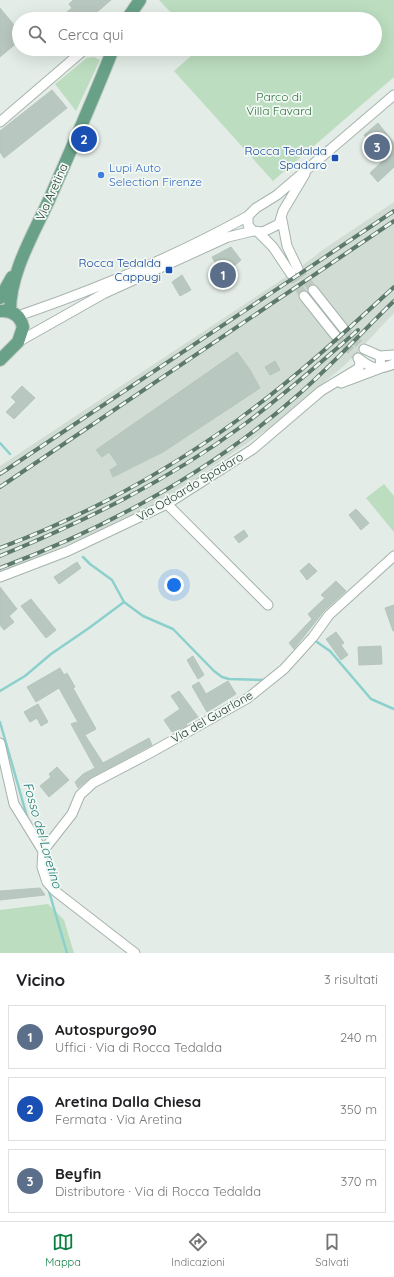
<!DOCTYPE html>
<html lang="it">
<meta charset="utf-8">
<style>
body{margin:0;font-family:Quicksand,sans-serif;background:#f6f6f6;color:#202124}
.you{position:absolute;left:174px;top:585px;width:14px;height:14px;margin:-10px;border:3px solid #fff;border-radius:50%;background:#1a73e8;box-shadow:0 0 0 6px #1a73e833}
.badge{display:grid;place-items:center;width:26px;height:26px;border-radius:50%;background:#0b8043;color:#fff;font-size:13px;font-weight:700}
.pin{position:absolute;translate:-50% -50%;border:2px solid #fff;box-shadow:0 1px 4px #0006}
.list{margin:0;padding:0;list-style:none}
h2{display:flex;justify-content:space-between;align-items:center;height:52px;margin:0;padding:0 16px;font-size:17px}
h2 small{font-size:13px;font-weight:400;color:#757577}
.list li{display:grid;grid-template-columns:26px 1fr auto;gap:12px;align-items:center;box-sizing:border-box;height:64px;margin:0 8px 8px;padding:0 8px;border:1px solid #e0e0e0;border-radius:0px}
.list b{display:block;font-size:15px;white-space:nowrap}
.list p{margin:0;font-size:13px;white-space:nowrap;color:#757577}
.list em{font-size:13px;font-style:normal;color:#757577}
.icon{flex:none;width:22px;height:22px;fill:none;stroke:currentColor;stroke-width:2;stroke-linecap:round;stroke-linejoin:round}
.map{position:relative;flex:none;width:394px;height:953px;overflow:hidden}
.search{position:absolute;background:#fff;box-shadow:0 4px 16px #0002;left:12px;right:12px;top:12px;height:44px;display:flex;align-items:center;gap:10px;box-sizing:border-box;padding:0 14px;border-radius:22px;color:#757577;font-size:15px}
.sheet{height:268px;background:#fff}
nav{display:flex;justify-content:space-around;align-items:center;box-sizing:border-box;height:56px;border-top:1px solid #e0e0e0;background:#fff;font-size:11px;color:#757577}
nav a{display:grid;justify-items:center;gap:2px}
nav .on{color:#0b8043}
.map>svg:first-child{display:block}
.built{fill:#d1dcd5}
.green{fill:#bcddbf}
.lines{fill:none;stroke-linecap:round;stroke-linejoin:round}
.stream{stroke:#8cd0cd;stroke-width:2.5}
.building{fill:#b8c7bf;stroke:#b5c6bc}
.minor-tunnel{stroke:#bdc9c2;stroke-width:9;stroke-dasharray:9 4.5;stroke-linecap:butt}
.minor-casing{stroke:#a6b4ac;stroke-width:11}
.major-casing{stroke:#c1c9c5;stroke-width:14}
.minor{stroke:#fff;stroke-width:9}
.major{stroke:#68a187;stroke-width:12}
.rail-casing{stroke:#5d796c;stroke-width:4}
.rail{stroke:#f3f9f5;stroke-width:2.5;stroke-dasharray:8;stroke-linecap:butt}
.transit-dot{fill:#1a4fb4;stroke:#f3f9f5;stroke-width:1.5}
.shop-dot{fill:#3f7fe0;stroke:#f3f9f5;stroke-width:1.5}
.labels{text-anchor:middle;stroke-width:3.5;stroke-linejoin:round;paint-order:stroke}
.park-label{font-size:12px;fill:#2e733b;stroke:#f3f9f5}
.transit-label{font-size:12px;fill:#164399;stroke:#f3f9f5;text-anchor:end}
.shop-label{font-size:12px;fill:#366cbe;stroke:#f3f9f5;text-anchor:start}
.street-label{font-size:12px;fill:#233d31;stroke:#f3f9f5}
.water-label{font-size:13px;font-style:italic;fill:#1e7875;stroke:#f3f9f5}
</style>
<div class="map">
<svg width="394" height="953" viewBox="0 0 394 953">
<rect width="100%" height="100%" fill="#e3ece6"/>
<!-- built -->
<path class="built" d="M394,202V313L346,364L271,427L175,492L136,513L81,539L0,572V466L298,269L324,249Z"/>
<!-- green -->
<path class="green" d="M159,0H394V77L273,181L174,71L199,49H375V19H177Z
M94,57L100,60L76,111L55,84L87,58Z
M384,484L394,496V532L366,498Z
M48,904L64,920L74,953H0V910Z"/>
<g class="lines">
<!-- stream -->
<path class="stream" d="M0,443L10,454
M83,557L90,564L112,580L124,602L143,616L173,629L214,671L222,677L229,679L265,680
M314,640L330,651L371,699L394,709
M0,691L25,676L51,654L89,628L124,602
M0,722L28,820
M48,888L67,953"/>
</g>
<!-- building -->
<path class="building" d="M73,0H111L89,19H58L72,8L69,4Z
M0,8L19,31V41L0,57Z
M52,90L67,108L4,158L0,152V131Z
M378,123L394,143V167L378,182L370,173L384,160L364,135Z
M231,247L241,260L233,267L228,261L217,266L212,257Z
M182,275L191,290L180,296L172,282Z
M237,352L250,370L260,388L163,452L113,477L110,470L118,465L109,452L102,457L96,450Z
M275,361L280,370L270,375L265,367Z
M22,386L35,398L14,419L6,412L16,402L11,397Z
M356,509L369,523L361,530L349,515Z
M244,530L248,536L239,543L234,537Z
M77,562L81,568L59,584L54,577Z
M309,563L317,571L307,580L300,571Z
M336,581L346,591L324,611L294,649L289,643L312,619L308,614L325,598L321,595Z
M0,587L17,609L9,616L14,622L4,630L0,625Z
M31,599L56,630L46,638L21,606Z
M394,605V631H393L385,608Z
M336,632L344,643L341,645L348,655L341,660L326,639Z
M381,646L382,664L359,665L358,647Z
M193,656L204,675L198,679L187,660Z
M60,668L64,675L67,673L75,687L73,688L96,729L85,735L103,763L149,738L152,745L90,778L78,788L75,782L83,774L95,768L71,724L76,722L79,724L59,688L36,702L27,687Z
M228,681L236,694L207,712L192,686L199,682L206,694Z
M179,691L198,717L186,724L187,726L172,732L164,720L180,709L171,696Z
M38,704L48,722L41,726L37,718L30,722L24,712Z
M57,767L69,780L49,797L40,786L51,777L49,774Z
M40,888L45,895L0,900V891Z"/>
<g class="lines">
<!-- minor-tunnel -->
<path class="minor-tunnel" d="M298,269L313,290
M291,274L304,296
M343,328L364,349
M335,335L358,358"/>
<!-- minor casing -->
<g class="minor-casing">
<path id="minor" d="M0,122L85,49
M248,216V225L253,231L263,232L279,224L283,211L305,174
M282,220L287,246L298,269
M259,233L273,247L291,274
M313,290L343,328
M304,296L335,335
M18,316C97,289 174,257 248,216L256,208L277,195L394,95
M18,342L103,294L228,237L253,231
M364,349L380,356L394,355
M358,358C372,369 377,371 394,364
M341,383L381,368L380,356
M167,504L268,605
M0,577L68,551L167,504L253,449L321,391L359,368L360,362L358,358
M0,743L14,804L43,851L42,867L47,882L55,891L135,953
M43,851L72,814L80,795L93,783L150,753L248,698L284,669L313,637L329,615L394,556"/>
</g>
<!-- major casing -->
<g class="major-casing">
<path id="major" d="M127,19L140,0
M0,298L12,277
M0,311C12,310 20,315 23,327L18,342L0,360
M10,311C10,273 33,235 49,200C71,150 93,100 113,49"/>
</g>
<!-- minor -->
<use href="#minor" class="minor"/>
<!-- major -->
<use href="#major" class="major"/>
<!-- rail casing -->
<g class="rail-casing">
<path id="rail" d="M0,474L394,211
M0,487L394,221
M0,548C85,516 166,472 239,419C294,379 344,333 394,287
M0,556C85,521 167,481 242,426C283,396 320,363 358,330
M0,568C109,527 211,472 299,394C332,365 362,332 394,301"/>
</g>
<!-- rail -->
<use href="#rail" class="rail"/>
</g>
<!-- markers -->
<g class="transit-dot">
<rect x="331" y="154" width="8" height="8" rx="2"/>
<rect x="165" y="266" width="8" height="8" rx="2"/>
</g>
<circle class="shop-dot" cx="101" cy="175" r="4"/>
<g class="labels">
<!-- park labels -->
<g class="park-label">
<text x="279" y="101">Parco di<tspan x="279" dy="14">Villa Favard</tspan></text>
</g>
<!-- transit labels -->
<g class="transit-label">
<text x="327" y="155">Rocca Tedalda<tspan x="327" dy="14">Spadaro</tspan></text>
<text x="161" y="267">Rocca Tedalda<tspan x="161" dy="14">Cappugi</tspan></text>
</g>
<!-- shop labels -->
<g class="shop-label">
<text x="109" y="172">Lupi Auto<tspan x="109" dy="14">Selection Firenze</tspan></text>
</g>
<!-- street labels -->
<g class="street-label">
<text transform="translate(52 192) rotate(-66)" y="4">Via Aretina</text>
<text transform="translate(190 487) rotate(-31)" y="4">Via Odoardo Spadaro</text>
<text transform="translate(212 717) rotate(-30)" y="4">Via del Guarlone</text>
</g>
<!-- water labels -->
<g class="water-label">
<text transform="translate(43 835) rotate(74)" y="5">Fosso del Loretino</text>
</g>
</g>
</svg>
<div class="you"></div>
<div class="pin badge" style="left:223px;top:275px;background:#5c6f8a">1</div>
<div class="pin badge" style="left:84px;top:139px;background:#1a4fb4">2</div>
<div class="pin badge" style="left:377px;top:147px;background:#5c6f8a">3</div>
<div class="search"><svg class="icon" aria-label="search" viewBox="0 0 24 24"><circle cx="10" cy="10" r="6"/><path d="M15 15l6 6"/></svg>Cerca qui</div>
</div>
<section class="sheet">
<h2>Vicino<small>3 risultati</small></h2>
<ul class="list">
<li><span class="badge" style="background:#5c6f8a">1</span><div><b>Autospurgo90</b><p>Uffici · Via di Rocca Tedalda</p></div><em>240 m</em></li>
<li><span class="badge" style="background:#1a4fb4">2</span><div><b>Aretina Dalla Chiesa</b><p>Fermata · Via Aretina</p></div><em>350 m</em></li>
<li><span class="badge" style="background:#5c6f8a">3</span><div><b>Beyfin</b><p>Distributore · Via di Rocca Tedalda</p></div><em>370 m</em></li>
</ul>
</section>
<nav>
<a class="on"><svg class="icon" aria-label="map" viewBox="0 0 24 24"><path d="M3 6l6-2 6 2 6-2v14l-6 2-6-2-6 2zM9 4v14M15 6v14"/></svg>Mappa</a>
<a><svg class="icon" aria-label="directions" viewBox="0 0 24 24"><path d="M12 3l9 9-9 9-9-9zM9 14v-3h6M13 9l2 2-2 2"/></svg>Indicazioni</a>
<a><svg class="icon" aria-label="saved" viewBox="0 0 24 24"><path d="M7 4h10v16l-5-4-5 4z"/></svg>Salvati</a>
</nav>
